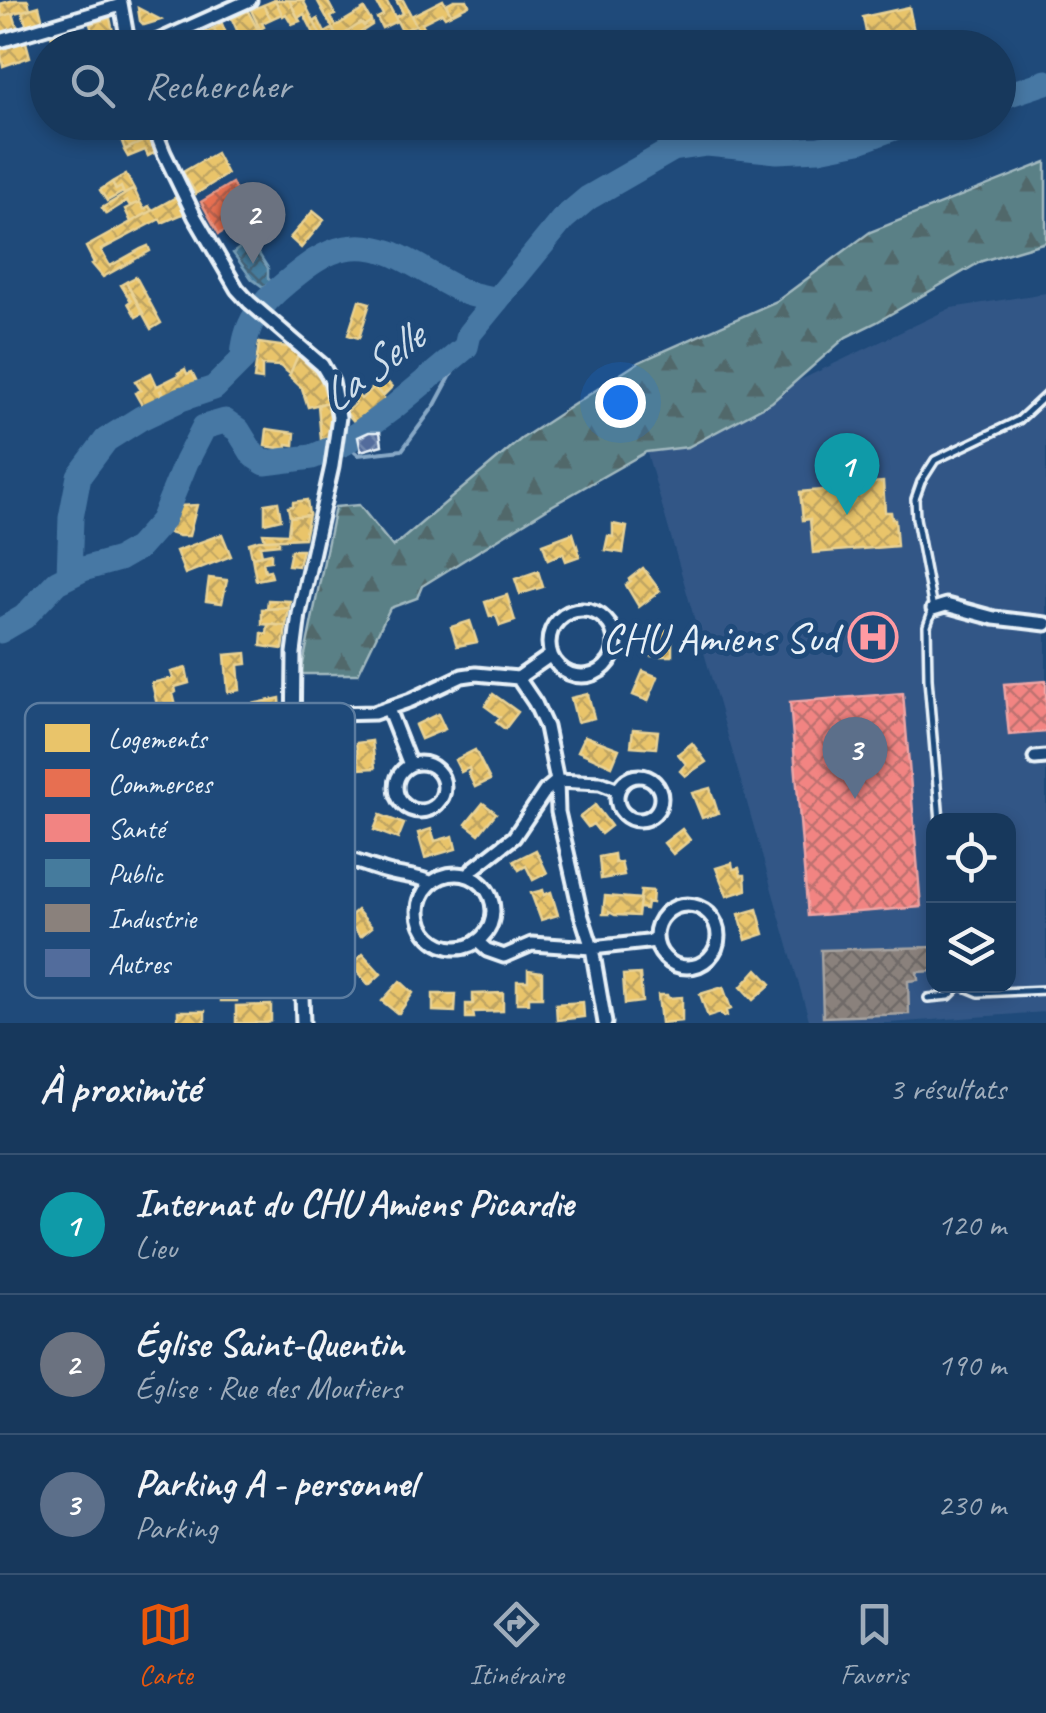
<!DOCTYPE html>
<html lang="fr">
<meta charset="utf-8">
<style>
body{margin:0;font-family:Caveat,sans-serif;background:#203f62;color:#f1f3f6}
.controls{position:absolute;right:30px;bottom:30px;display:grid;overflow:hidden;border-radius:20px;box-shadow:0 5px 15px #0003}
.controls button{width:90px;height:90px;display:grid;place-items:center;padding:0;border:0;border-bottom:2px solid #365272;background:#17385c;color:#f1f3f6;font:50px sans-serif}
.you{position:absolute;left:620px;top:402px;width:35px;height:35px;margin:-25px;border:8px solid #fff;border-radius:50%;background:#1a73e8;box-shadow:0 0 0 15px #1a73e833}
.badge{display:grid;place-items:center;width:65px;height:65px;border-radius:50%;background:#ea580c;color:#fff;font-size:32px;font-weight:700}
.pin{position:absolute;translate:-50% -82px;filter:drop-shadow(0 2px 5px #0008)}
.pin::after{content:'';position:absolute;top:52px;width:35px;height:30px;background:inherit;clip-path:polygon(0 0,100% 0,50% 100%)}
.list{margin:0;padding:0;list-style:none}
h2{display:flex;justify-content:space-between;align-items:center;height:130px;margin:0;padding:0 40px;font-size:42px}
h2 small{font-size:32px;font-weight:400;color:#9eacbb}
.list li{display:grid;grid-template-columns:65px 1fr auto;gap:30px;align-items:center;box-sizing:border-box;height:140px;padding:0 40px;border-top:2px solid #365272}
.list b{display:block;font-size:38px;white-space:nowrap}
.list p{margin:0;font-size:32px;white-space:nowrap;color:#9eacbb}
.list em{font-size:32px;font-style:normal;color:#9eacbb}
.icon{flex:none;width:55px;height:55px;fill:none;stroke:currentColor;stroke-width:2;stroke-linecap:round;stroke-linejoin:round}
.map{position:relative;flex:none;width:1046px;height:1023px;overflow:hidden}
.search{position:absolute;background:#17385c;box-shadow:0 5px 15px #0003;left:30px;right:30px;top:30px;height:110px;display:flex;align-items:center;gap:25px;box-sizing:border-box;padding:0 35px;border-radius:55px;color:#9eacbb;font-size:38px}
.sheet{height:550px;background:#17385c}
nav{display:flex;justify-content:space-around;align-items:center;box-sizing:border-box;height:140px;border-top:2px solid #365272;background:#17385c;font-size:28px;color:#9eacbb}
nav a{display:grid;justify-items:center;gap:5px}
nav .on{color:#ea580c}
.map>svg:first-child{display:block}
.built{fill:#325786;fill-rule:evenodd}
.forest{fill:url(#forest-firs);stroke:#a1b8bf;stroke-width:2.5}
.homes{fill:url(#homes-cross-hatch);stroke:#e9d295;stroke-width:2.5}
.shops{fill:url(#shops-cross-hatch);stroke:#e79683;stroke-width:2.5}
.health{fill:url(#health-cross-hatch);stroke:#efa5a5;stroke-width:2.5}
.public{fill:url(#public-cross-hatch);stroke:#769eb8;stroke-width:2.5}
.industry{fill:url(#industry-cross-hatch);stroke:#a6a3a1;stroke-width:2.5}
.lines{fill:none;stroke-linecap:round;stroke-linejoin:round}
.stream{stroke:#87a8c6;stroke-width:4}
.river{stroke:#4778a4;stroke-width:25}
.building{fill:url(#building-cross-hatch);stroke:#e8f1f8;stroke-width:2.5}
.lane-casing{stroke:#e8f1f8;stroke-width:12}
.street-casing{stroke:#e8f1f8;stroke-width:19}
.lane{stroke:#1f4a7a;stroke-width:5}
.street{stroke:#1f4a7a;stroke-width:11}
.labels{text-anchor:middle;stroke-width:10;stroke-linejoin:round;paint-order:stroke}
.poi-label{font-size:42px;fill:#e8f1f8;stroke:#1f4a7a;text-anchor:end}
.water-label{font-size:45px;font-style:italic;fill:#d0dfeb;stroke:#1f4a7a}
.key{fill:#1f4a7a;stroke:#5b7ca0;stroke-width:2.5}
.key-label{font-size:28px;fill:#e8f1f8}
</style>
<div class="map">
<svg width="1046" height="1023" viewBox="0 0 1046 1023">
<defs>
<pattern id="forest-firs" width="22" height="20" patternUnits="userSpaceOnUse" patternTransform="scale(2.5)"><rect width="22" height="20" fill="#5a8086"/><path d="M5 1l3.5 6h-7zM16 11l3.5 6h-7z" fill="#51676b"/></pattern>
<pattern id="homes-cross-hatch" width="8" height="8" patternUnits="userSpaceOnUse" patternTransform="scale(2.5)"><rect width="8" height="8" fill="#e9c46a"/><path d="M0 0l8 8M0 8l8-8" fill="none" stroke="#c0a562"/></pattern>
<pattern id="shops-cross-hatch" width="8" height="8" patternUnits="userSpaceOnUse" patternTransform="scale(2.5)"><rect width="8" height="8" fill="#e76f51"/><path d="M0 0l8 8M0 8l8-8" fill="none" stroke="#b7634f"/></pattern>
<pattern id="health-cross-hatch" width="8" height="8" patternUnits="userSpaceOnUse" patternTransform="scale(2.5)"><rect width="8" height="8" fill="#f28482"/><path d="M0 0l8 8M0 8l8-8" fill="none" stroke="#be7271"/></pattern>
<pattern id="public-cross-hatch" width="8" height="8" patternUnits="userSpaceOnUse" patternTransform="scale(2.5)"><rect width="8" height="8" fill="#457b9d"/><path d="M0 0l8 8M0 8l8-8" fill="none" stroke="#456478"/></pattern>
<pattern id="industry-cross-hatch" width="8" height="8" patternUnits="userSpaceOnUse" patternTransform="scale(2.5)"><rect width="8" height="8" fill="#8a817c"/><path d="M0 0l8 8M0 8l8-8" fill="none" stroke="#6f6a68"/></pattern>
<pattern id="building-cross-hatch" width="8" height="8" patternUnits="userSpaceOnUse" patternTransform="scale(2.5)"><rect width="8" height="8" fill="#526c9c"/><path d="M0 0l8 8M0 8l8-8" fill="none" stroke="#7389af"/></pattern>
</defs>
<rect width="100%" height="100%" fill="#1f4a7a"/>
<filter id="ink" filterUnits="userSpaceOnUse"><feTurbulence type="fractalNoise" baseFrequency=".01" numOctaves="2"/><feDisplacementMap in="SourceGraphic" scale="20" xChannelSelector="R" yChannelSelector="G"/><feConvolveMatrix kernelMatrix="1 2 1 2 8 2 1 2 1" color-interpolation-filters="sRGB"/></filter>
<g filter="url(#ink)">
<!-- built -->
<path class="built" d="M1046,293V1012L889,1023H810L647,453L951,308ZM934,821H1008V986H934Z"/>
<!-- forest -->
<path class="forest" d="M1046,162V242L982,261L877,322L846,337L772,402L688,447L646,452L548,508L422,586L417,598L390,608L358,674H301L335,507L359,505L393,547L521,439L639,362L777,301L870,232Z"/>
<!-- homes -->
<path class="homes" d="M14,0H28L30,9L2,16L0,4Z
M275,0H289L300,21L292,24L286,14L283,16Z
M275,0L282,14L271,19L263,5Z
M289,0H303L325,44L321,47L304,14L298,18Z
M317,0H327L335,15L331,17L336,26L364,9L371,21L364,26L361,23L338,38Z
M375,0H386L397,21L382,28L377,18L383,15Z
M396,0H403L416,25L402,31L395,17L403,13Z
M443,0L451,14L445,17L442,13L422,23L424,27L419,30L411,16Z
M454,0H467L469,5L451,14L446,4Z
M263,5L271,19L262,23L264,27L260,29L251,10Z
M39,6L43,22L27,27L22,11Z
M909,7L915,37L869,47L863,17Z
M138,8L161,20L144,25L140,21Z
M248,11L260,34L250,39L255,48H245L232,19Z
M13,13L18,30L0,35V17Z
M110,18L113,32L94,38L90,24Z
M318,19L325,33L332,29L343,48H336L332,41L325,44L314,22Z
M371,21L372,25L341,45L338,38L361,23L364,26Z
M222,24L232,48H223L214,28Z
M214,28L223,48H211L204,33Z
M65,31L69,45L56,48L51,35Z
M113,32L117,47L101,48L98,37Z
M26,42L30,57L3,66L0,49Z
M147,130L150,138L125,150L122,142Z
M150,138L156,152L148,156L145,150L128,157L124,150Z
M216,153L227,174L196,194L183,172Z
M126,174L134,189L124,194L121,187L116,190L112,182Z
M112,182L116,190L121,187L123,192L107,201L100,190Z
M134,189L140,202L130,206L127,201L106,214L102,208Z
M178,196L185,213L162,223L160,219L101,250L110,266L141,249L148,246L150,251L103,277L92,264L94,263L86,247Z
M140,202L144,209L149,206L152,211L131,222L125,209Z
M313,211L324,220L301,248L290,238Z
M136,277L161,323L151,329L126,282Z
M126,282L143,313L136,317L128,303L131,301L121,285Z
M359,300L370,303L359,338L348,335Z
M259,343L287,347L298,355L290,374L280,366L262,365V380L254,379Z
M298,355L320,377L328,402L308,407L302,388L289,376Z
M185,369L187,374L192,372L197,382L165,397L162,390L160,391L162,395L143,407L135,393L141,390L135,381L151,373L157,386L179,375L178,373Z
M384,378L392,387L383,396L374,387Z
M374,387L386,400L357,425L346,412L356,403L352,398L357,394L361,399Z
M328,402L332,438L321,439L318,405Z
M267,429L295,433L294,445L287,444L286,449L265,446Z
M883,482L885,512H891L892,519H895L897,546L813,553L810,519L803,520L800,492L870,486V483Z
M307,500L309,515L290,517L288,507L293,506V502Z
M278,502L281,519L265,523V504Z
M197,505L189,536H179L169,533L179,506Z
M309,515L304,538L265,540L263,533L288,534L290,517Z
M613,524L627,527L623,553L605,550L608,536L613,537Z
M573,533L580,556L566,561L563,553L548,560L543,544Z
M222,534L231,556L185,574L176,551Z
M259,540H279V544L260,546L262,555L252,557L249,543Z
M291,550H302L298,566L288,565Z
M271,553V561L263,562L265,571L270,570L272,577L256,580L252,557Z
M643,568L660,591L639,607L626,585L631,581L629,579Z
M538,571L543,587L520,594L515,579Z
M209,578L227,580L222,603L206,601Z
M507,595L515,621L500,626L496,615L490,617L485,602Z
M268,600L290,601L289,608L267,609Z
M280,608H289L286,626L262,624V609Z
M470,621L477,642L457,646L451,627Z
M268,624L286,626L283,649L261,646L262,633L267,634Z
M647,627H667L666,639H672V656H645Z
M246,653L247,664L238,665L240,690L228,692L225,655Z
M186,668L189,683L175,687L176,692L173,694L177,710L159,714L152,683L173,678L171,672Z
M643,671L658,677L648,701L633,695Z
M493,694L518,712L505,729L496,722L500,717L485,706Z
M588,694L594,718L577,722L571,698Z
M280,698L281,713L244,720L243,706Z
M438,714L445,729L421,739L415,725Z
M633,729L658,731L656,748L631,746Z
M585,736L619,749L612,766L578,751Z
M372,741L375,768L359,769L356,743Z
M692,743L706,762L685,776L680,771L686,764L678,754Z
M475,750L490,780L475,787L468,773L470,771L469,768L461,772L455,760Z
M710,788L718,813L702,818L692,793Z
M483,803L496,813L479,834L466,824Z
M595,805L611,826L601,834L593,824L588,827L580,817Z
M380,815L404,824L398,839L374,830Z
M431,829L435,841L453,836L456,849L425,858L418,833Z
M682,829L690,840L673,854L664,843Z
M536,850L547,873L533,880L526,866L519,870L514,861Z
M614,854L615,863L621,862L624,875L601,879L599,857Z
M732,863L733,869L739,868L741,875H745L746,890L727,896L716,868Z
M543,890L544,895L551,892L558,915L541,920L531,893Z
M641,890L653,891L652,903L647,902L646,909L639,908Z
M605,896L640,899L638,916L615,915L609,912V914H603Z
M757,909L764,934L746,940L739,914Z
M357,910L372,927L361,936L346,920Z
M239,954L237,1001H221L222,955Z
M363,954L381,974L369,985L351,965Z
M757,969L771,984L753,1000L741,987Z
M528,970L542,972V997H529V1003H517V981H528Z
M640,974L642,1002L625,1004L623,975Z
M400,981L413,993L399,1013H397L382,1001Z
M723,987L731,1009L726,1011L727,1016L724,1017L720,1013L708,1017L700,994Z
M503,993V1011L473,1012L474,1018H466V1004H473V994Z
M433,994H456L455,1012L433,1011Z
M658,995H667L668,998L682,997V1021L661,1023Z
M583,1002L584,1017L557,1020L556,1004Z
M271,1005V1021L267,1023H236V1006Z
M178,1011H205V1023H178Z"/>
<!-- shops -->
<path class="shops" d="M232,183L249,216L219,234L201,202Z"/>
<!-- health -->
<path class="health" d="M1046,681V732L1009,735L1004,684Z
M903,693L921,907L808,916L790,702Z"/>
<!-- public -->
<path class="public" d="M250,240L268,268V278L271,282L263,287L252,279L233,253Z"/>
<!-- industry -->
<path class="industry" d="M934,947V971L917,972L918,980L908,981L909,1014L823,1017L821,950Z"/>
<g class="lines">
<!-- stream -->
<path class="stream" d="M345,443L358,455L402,450L435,405L466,347"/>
<!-- river -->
<path class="river" d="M998,98L1046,82
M69,575L71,518L79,476L106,440L141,418L181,399L214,388L243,359C244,324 260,304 287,282C304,268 323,252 346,248C392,239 428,278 467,293C477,296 487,298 497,300
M0,631L24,617L57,582L83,569L119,559L138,548L162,521L186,462L204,427L225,421L238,430L254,456L265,463L312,457L345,443L394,407L466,347L469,334L563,219L588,198L673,149L707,144L777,151L819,149L859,141L910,122"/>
</g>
<!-- building -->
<path class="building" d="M369,432H380L382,445L361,451L358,437Z"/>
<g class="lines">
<!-- lane casing -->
<g class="lane-casing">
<path id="lane" d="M940,821L928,679L927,626L933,609L916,518L915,499L921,482L935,460L1019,420L1046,395
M962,986L979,993L1046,990
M928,998L949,996L959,986"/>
</g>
<!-- street casing -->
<g class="street-casing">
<path id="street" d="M121,3L129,48
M0,41L121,5
M143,48L250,0
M152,122L164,153L195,217L237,289L249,302L322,365L332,382L339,417L332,466L299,614L294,653L293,744L303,1023
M933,609L946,605L994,618L1046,624
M549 643a33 33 0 1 1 66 0a33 33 0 1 1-66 0Z
M518,678L551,655
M388,709L410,765
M293,715L374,713L411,700L462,676L476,674L518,678L535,703L546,727L557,781L558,812L581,914L592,948L605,1023
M1035,758L1046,757
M396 787a24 24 0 1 1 48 0a24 24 0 1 1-48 0Z
M617 798a22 22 0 1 1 44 0a22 22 0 1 1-44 0Z
M296,850C328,850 355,862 384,871C400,876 419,876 432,883
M419 911a37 37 0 1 1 74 0a37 37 0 1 1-74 0Z
M469,876L473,869L514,837L545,791L557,781L600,783L618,790
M656 936a31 31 0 1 1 62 0a31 31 0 1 1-62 0Z
M477,941L487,950L504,956L532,944L592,948L656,941"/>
</g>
<!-- lane -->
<use href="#lane" class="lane"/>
<!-- street -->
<use href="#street" class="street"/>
</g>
</g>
<!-- icons -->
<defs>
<g id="hospital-ring" transform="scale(2.5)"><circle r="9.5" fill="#1f4a7a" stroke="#ff9aa2" stroke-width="1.5"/><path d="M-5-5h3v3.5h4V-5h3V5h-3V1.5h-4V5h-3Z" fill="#ff9aa2"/></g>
</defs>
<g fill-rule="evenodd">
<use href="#hospital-ring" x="873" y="637"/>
</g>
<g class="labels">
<!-- poi labels -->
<g class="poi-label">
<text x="838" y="652">CHU Amiens Sud</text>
</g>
<!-- water labels -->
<g class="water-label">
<text transform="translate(371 366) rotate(-37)" y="16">La Selle</text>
</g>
</g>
<!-- legend -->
<rect x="25" y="703" width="330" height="295" rx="15" class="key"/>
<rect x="45" y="724" width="45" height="28" fill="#e9c46a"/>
<rect x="45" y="769" width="45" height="28" fill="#e76f51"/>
<rect x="45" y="814" width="45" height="28" fill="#f28482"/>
<rect x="45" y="859" width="45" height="28" fill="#457b9d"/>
<rect x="45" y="904" width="45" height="28" fill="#8a817c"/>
<rect x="45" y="949" width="45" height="28" fill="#526c9c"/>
<g class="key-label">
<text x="108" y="748">Logements</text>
<text x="108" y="793">Commerces</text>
<text x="108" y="838">Santé</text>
<text x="108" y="883">Public</text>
<text x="108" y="928">Industrie</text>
<text x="108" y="973">Autres</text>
</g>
</svg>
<div class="controls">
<button><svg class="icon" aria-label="locate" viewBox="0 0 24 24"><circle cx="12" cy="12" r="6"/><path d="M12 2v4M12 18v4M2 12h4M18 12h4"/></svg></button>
<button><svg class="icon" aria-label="layers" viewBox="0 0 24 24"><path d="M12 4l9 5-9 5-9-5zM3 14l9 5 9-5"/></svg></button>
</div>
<div class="you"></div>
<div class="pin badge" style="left:847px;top:515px;background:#0f9aa8">1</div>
<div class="pin badge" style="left:253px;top:264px;background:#6b7280">2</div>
<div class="pin badge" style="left:855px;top:799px;background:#5c6f8a">3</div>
<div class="search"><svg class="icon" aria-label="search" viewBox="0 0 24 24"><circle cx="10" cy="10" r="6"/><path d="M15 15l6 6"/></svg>Rechercher</div>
</div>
<section class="sheet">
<h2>À proximité<small>3 résultats</small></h2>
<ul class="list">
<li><span class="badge" style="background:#0f9aa8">1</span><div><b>Internat du CHU Amiens Picardie</b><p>Lieu</p></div><em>120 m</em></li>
<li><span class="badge" style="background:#6b7280">2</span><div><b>Église Saint-Quentin</b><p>Église · Rue des Moutiers</p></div><em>190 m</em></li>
<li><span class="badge" style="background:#5c6f8a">3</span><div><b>Parking A - personnel</b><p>Parking</p></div><em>230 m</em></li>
</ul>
</section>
<nav>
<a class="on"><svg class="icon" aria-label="map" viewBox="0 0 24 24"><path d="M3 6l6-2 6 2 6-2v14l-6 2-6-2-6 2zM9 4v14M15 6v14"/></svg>Carte</a>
<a><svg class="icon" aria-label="directions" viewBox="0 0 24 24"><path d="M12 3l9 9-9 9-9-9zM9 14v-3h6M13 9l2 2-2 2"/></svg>Itinéraire</a>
<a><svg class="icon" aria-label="saved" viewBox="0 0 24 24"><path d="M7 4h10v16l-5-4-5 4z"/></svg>Favoris</a>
</nav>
